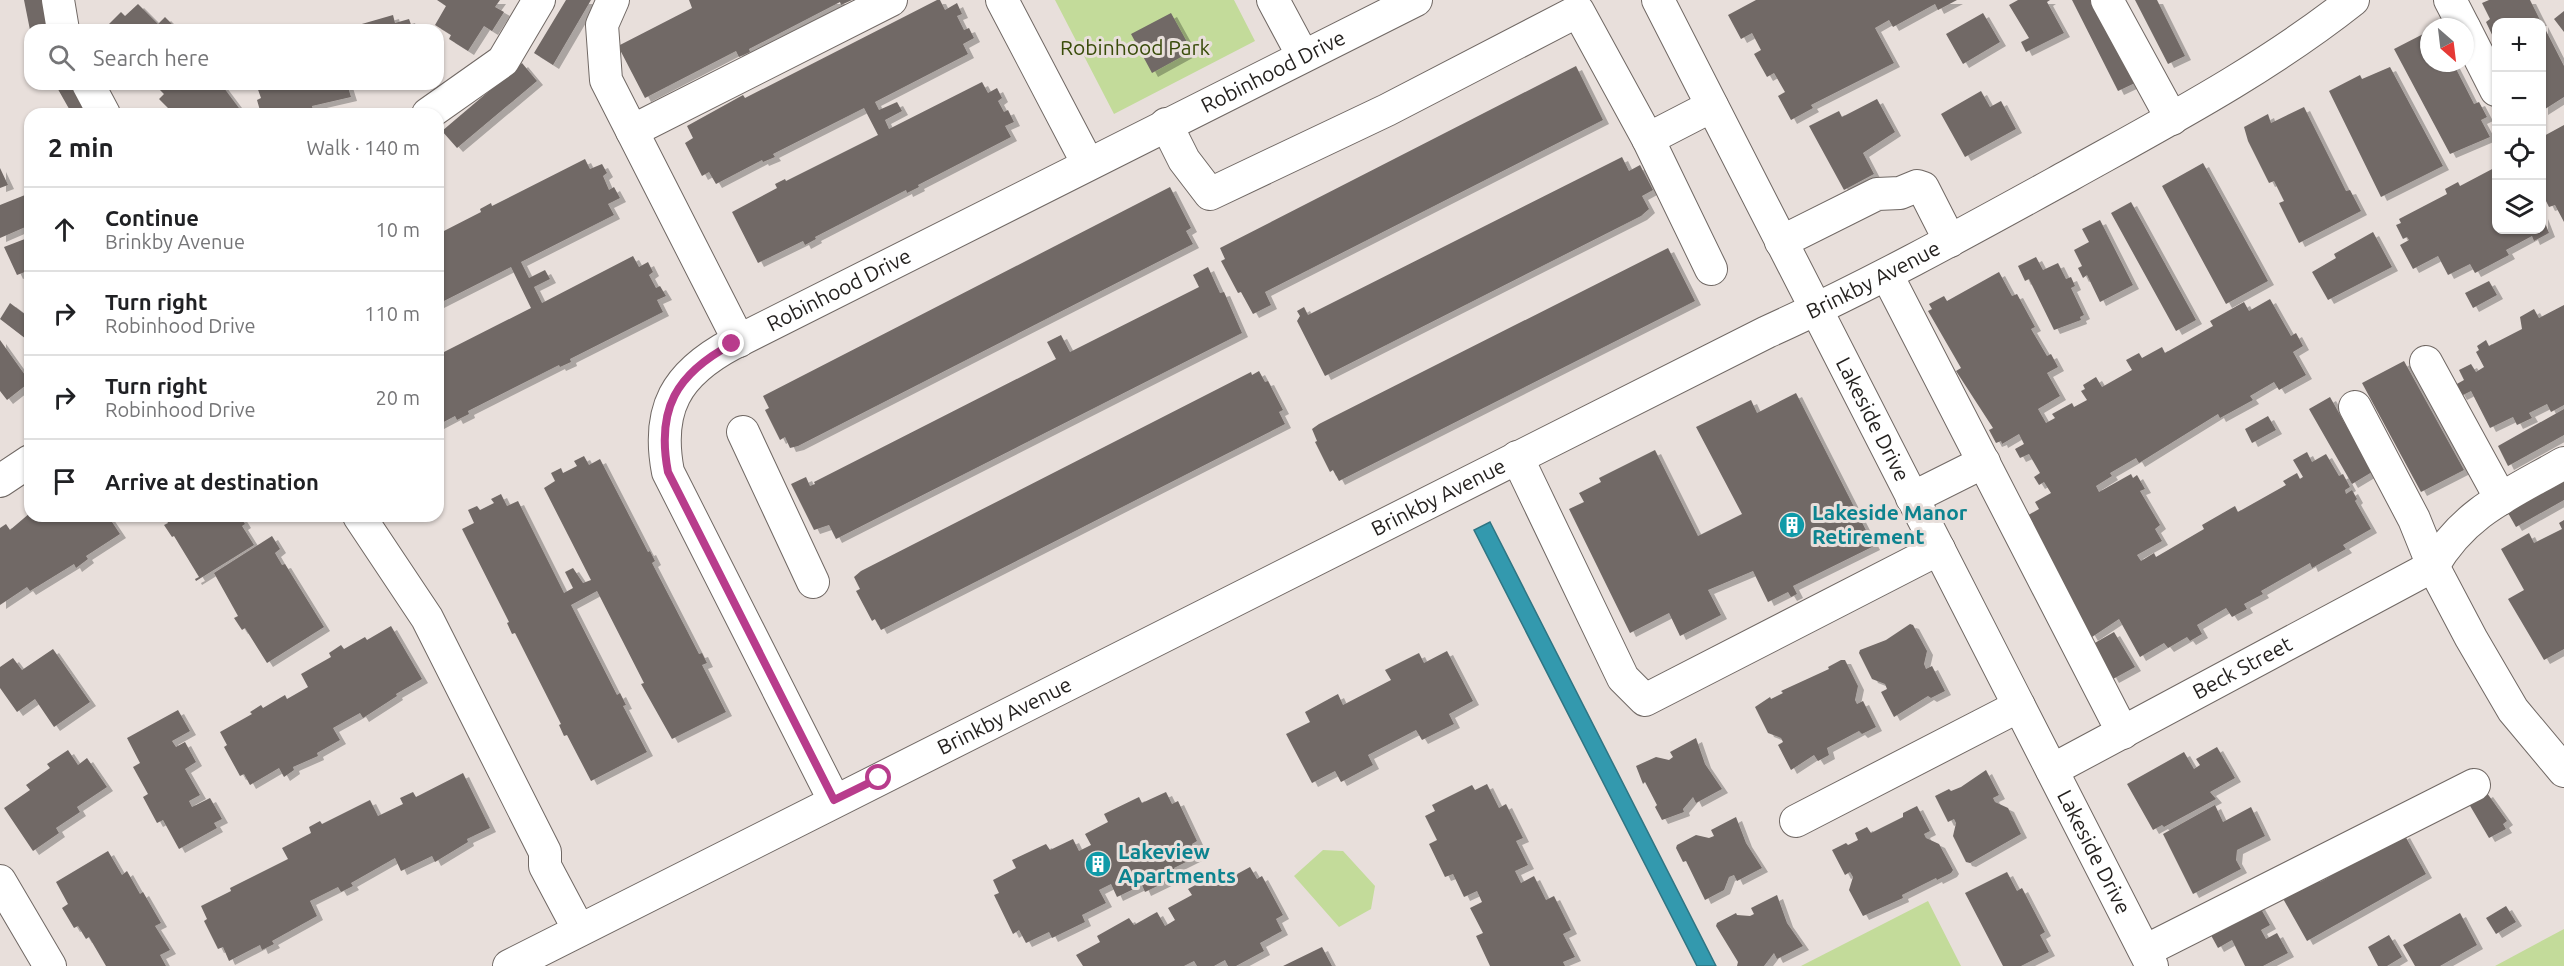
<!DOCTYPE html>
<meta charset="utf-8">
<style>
body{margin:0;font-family:Ubuntu,sans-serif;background:#f6f6f6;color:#202124}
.controls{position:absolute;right:18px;top:18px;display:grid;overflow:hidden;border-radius:12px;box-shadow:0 2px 4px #0004}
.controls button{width:54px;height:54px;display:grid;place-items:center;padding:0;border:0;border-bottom:2px solid #e0e0e0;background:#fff;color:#202124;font:30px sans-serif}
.compass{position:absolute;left:2420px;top:18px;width:54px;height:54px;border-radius:50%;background:#fff;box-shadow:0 2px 4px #0004;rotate:152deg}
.stop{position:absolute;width:18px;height:18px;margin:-14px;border:4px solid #b83c8c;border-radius:50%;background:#fff}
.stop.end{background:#b83c8c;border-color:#fff;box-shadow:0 2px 6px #0008}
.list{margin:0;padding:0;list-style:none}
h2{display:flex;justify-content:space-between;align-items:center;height:78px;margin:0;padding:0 24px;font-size:26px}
h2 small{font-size:20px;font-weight:400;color:#757577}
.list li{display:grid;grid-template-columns:39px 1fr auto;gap:18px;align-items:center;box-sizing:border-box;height:84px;padding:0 24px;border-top:2px solid #e0e0e0}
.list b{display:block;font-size:22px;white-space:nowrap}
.list p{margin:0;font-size:20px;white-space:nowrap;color:#757577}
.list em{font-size:20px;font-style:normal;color:#757577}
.icon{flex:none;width:33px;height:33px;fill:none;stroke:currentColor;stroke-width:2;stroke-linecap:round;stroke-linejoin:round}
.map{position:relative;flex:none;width:2564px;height:966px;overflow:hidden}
.search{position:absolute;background:#fff;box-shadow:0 2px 4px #0004;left:24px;top:24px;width:420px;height:66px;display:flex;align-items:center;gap:15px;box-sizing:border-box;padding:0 21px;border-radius:18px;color:#757577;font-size:22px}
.panel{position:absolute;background:#fff;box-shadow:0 2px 4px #0004;left:24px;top:108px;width:420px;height:414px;border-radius:18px}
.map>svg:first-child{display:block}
.green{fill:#c3db9a}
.water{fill:#3399ae;stroke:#2f7583;stroke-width:1.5}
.building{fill:#716966;filter:url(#shadow)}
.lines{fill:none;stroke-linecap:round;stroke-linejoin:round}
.minor-casing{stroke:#706864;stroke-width:34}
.minor{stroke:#fff;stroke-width:32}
.route{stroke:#b83c8c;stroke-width:8}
.labels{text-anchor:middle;stroke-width:6;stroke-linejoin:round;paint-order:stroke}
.park-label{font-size:21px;fill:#394c0a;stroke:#e8dfdb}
.street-label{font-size:21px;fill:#252220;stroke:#e8dfdb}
.culture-label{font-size:21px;font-weight:bold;fill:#0d838f;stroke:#e8dfdb;text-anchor:start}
</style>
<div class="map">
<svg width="2564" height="966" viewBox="0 0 2564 966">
<defs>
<filter id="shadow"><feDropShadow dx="6" dy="4" stdDeviation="0" flood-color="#0004"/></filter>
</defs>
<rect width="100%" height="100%" fill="#e8dfdb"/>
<!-- green -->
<path class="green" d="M1055,0H1234L1255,41L1114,114Z
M1323,850L1343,851L1375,886L1371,909L1339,927L1294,876Z
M1928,901L1961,966H1801Z
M2564,929V966H2495Z"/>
<!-- water -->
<path class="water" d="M1490,522L1716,966H1697L1474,530Z"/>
<!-- building -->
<path class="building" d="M24,0H50L56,30H30Z
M437,0H500L495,7L504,12L492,31L484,26L468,51L449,39L451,35L435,25L446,6Z
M566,0H591L553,65L534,53Z
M689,0H852L841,5L840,2L749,49L750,52L739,57L736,51L645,98L618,46L692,8Z
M937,0H940L945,10L957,3L962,14L957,16L964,30L969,28L974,38L963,44L968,54L875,102L879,110L897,102L902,111L885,120L889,129L982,82L988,93L997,88L1002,98L998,101L1004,112L1008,110L1014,122L1005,126L1011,137L918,185L919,187L907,193L906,190L815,237L816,239L805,245L803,241L758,263L732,212L777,188L775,184L785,179L786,181L878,135L864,108L773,154L775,157L763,162L762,160L716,184L709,172L702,176L685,143L693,138L687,126L743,95L745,98Z
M1756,0H1957L1938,10L1935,4L1893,27L1889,20L1875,28L1894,63L1811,105L1813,108L1791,120L1778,96L1785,92L1774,73L1767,77L1754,54L1761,50L1752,33L1741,39L1728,15Z
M2018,0H2050L2047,2L2064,33L2026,52L2021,42L2029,38L2009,5Z
M2072,0H2093L2135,83L2118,91Z
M2135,0H2157L2185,56L2168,64Z
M2489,0H2530L2541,22H2496V43L2486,22L2490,19L2482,3Z
M138,4L158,24L165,17L178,30H108L105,28L121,12L125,16Z
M2564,11V32L2554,19Z
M1171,13L1192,51L1152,73L1131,34Z
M1983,13L2000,42L1963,64L1946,34Z
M393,15L395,23L409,19L413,30H341Z
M2542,23L2564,66V97L2542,111Z
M2429,31V63H2453L2474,104L2479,102L2487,117L2481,120L2490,137L2450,154L2394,49Z
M522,63L537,81L457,148L442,131Z
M1576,66L1603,120L1265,292L1271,305L1253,314L1241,292L1238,293L1221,261L1225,259L1220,248Z
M2390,67L2443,166L2381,197L2329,91L2360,75L2362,79Z
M55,84H82L99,114H72Z
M154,84H221L242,112L174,114L159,99L164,94Z
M256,84H347L351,97L312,106L314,114H261L257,100L261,98Z
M1981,91L1990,107L2001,101L2016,129L1965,157L1941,114Z
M1877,99L1895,132L1863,153L1874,174L1844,190L1809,126L1839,111L1842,117Z
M2304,107L2346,191L2350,190L2361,211L2299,243L2279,203L2284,201L2274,181L2269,183L2248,141L2244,127L2268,114L2271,123Z
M2564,125V222L2555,205L2549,207L2542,193V137Z
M1622,157L1629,171L1640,165L1653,190L1642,196L1649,209L1641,216L1325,376L1297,321L1300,316L1297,311L1304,307L1308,315Z
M585,159L590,169L602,164L607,173L603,176L609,190L614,187L620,198L608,204L614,215L521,262L529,278L545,270L550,279L534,287L542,303L633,256L639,267L648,262L653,272L649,275L656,288L660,286L666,296L657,300L663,312L570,359L571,362L560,367L559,365L468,411L469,414L457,420L455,416L438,425V351L440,354L531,308L511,267L438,304V234L481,212L480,209L491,203L492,206Z
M2203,163L2268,281L2226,304L2162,186Z
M2496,167V230H2542V215L2549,233L2534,241L2532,236L2506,250L2509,255L2475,273L2470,264L2448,275L2438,256L2413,269L2400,245L2409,240L2407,237L2403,239L2396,225L2401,223L2399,219L2447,194L2445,189L2458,182L2460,186Z
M0,168L8,185L0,188Z
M1170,187L1191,228L1186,231L1193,244L798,446L790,448L785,437L780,440L765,410L769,408L763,396Z
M30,193V225L0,238V205Z
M2131,202L2196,320L2176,331L2111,213Z
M2100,220L2133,285L2100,302L2087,275L2083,278L2078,268L2082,266L2074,250L2089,242L2082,229Z
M2373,232L2392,267L2328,300L2312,272L2336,258L2334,254Z
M30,237V270L17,275L4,247Z
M1668,248L1695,301L1339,481L1333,470L1330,472L1315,442L1317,441L1312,429L1319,424Z
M2036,257L2043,270L2058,263L2066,279L2071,277L2075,286L2071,288L2084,315L2080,317L2081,320L2054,330L2029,279L2025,281L2018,266Z
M1208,267L1220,293L1224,292L1242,333L836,539L829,525L814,530L791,484L806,477L810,486L815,484L814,482L1056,359L1047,342L1061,335L1070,352L1199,287L1193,275Z
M1999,272L2012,296L2017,294L2035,327L2031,329L2047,356L2051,354L2058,367L2047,373L2060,396L2038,409L2046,423L2055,418L2052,414L2072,403L2074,407L2087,400L2081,391L2085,389L2083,385L2096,377L2102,387L2132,370L2126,360L2139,353L2142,358L2162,347L2165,353L2213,326L2210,321L2244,302L2249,311L2270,299L2291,336L2296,333L2303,346L2293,352L2306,375L2279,390L2274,382L2250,396L2253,400L2220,418L2218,414L2139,463L2136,458L2110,473L2112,476L2096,486L2099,492L2131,474L2133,478L2137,475L2145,489L2140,491L2160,525L2155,529L2162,541L2137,555L2141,561L2154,553L2156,557L2204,529L2202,525L2235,506L2238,512L2286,485L2283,481L2297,473L2300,479L2303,477L2293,460L2307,452L2312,462L2326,454L2339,476L2343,474L2350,487L2345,490L2346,494L2352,490L2357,499L2355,501L2371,529L2343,545L2346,549L2312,568L2310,563L2261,591L2263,594L2244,604L2247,609L2232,617L2226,608L2197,625L2202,634L2190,641L2187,637L2168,648L2164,643L2140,657L2119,619L2092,637L2023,518L2039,509L2035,502L2051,493L2044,482L2039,485L2034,477L2040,473L2029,454L2020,458L2015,449L2024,444L2019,434L2002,444L2001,441L1996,443L1989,430L1993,428L1956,371L1961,368L1928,311L1932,309L1929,304L1944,296L1947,301Z
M2489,281L2497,295L2473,308L2465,293Z
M10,303L30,318V342L0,319Z
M2564,305V405L2551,412L2547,404L2529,413L2532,418L2517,425L2513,417L2490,428L2471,391L2461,396L2455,385L2464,380L2459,370L2471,364L2476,372L2484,367L2476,352L2479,350L2477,346L2486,340L2489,346L2522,329L2520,317L2534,309L2539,318Z
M0,340L30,382L7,400L0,391Z
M2404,361L2464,470L2421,492L2362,383Z
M1259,371L1265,382L1268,381L1283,410L1279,412L1285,424L881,630L875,619L872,621L856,591L860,589L854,577L861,571L1251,372L1252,375Z
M1796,393L1874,546L1793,586L1797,594L1791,597L1788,592L1768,602L1753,571L1708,590L1721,615L1680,636L1669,613L1630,633L1569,509L1584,502L1579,493L1601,482L1599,478L1655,450L1698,536L1742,514L1696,427L1751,400L1757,413Z
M2330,397L2372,472L2352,484L2309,409Z
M2564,409V435L2508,466L2498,446Z
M2268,416L2276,430L2252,443L2245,429Z
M584,456L589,465L600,459L648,552L650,551L655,561L652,563L699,654L702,653L707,663L702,665L726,712L672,739L641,684L644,683L597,591L571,605L617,695L620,693L626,705L623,706L647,752L591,781L567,735L564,736L559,725L561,724L515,633L512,634L507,623L509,622L462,529L474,523L468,510L477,506L480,510L494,503L491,499L501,494L507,506L518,501L564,593L573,588L565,572L573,568L583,583L591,580L544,488L555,481L551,473L561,468L563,473L577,466L574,461Z
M2564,474V500L2516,527L2504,506Z
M30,513V516H108L120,534L86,556L88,559L76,568L74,564L30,591L27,587L0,605V528L6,524L10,530Z
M164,516H240L245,524L242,526L254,545L196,581L195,579L199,577L174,536L172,537L164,525L168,523Z
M2564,520V649L2544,660L2508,599L2524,590L2501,549L2529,533L2534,543L2562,529L2559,523Z
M272,536L280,549L275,553L282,565L285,564L324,627L267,663L245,628L242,630L234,618L238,616L214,573Z
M1910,624L1913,625L1927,651L1924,664L1926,669L1932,666L1945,691L1931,698L1928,696L1894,717L1881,692L1887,689L1885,684L1872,679L1859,653L1860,650L1886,640Z
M391,626L422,679L396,694L397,696L363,718L360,713L333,728L340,740L317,753L318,756L293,767L294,770L284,777L279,768L250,785L244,774L240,776L224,747L227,745L220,732L252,714L250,712L261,705L263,708L285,695L287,699L308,687L301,674L331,657L329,653L341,645L344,649L365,637L367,640Z
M2114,632L2135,667L2113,679L2093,644Z
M53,649L90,702L54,727L35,699L17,712L0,688V667L13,658L22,670Z
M1447,651L1473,701L1449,714L1454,724L1422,740L1416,730L1368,755L1373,765L1341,782L1335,771L1312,783L1286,734L1310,722L1305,712L1338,694L1343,705L1391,680L1385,670L1419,653L1424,663Z
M1841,660H1845L1858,686L1855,700L1857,704L1863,701L1876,727L1862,734L1859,731L1827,748L1829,755L1818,761L1814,755L1791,770L1778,745L1783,742L1781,738L1768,733L1755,707L1770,697L1771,699L1783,693L1781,691L1829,669L1828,667Z
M178,710L190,731L172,741L176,747L185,742L196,762L185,769L200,795L189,801L192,807L210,798L222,819L214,823L217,828L179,849L163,820L157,823L143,797L148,794L133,767L140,763L127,738Z
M1696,738L1705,764L1722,789L1696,803L1693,797L1683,809L1684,812L1662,820L1655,807L1657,805L1645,782L1643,784L1636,766L1656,757L1669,760L1673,757L1670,752Z
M2217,747L2235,778L2210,792L2216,799L2164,827L2162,825L2153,830L2127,784L2184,752L2194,769L2200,765L2196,759Z
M68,750L78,765L87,758L107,787L77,807L80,812L56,828L59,833L33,851L4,808L30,790L26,785L50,768L47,764Z
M1986,770L1999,795L1993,798L1995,802L2008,808L2021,834L1970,863L1966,862L1953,836L1956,823L1954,819L1948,822L1935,796L1949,789L1951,791L1961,787Z
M463,773L490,828L467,839L468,842L435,862L432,856L401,871L395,858L351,883L353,886L341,892L338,887L310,901L317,916L272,941L274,944L262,950L260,945L229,961L223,947L218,949L204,921L207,919L201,906L231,891L230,888L288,859L282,848L311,833L309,827L320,821L322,824L370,800L378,816L403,804L400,798L413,792L416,797Z
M1487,784L1499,808L1506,804L1523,838L1516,841L1528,865L1515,871L1521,883L1534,876L1546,900L1554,896L1571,930L1563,934L1575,957L1563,962L1565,966H1490L1476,936L1483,933L1470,908L1482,902L1477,891L1464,897L1453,874L1445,877L1429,844L1437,840L1425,816L1435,811L1432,805L1472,785L1475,790Z
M1166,792L1172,804L1178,801L1197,841L1192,844L1198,856L1174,868L1178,876L1145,892L1142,885L1117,897L1111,884L1099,890L1106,903L1082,915L1085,922L1052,938L1049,932L1026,943L1019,930L1013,934L994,895L999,893L993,880L1016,868L1012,860L1046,844L1050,850L1073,839L1079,851L1091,845L1085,834L1108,822L1104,814L1139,797L1142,803Z
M2487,793L2507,821L2503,824L2506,829L2489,838L2469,804Z
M2215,805L2223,822L2251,807L2265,836L2237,850L2236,860L2241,869L2193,894L2163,834Z
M1917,806L1930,831L1924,834L1926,838L1939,844L1953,870L1951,873L1937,880L1936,878L1902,895L1903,898L1863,916L1849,890L1853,877L1850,872L1845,875L1832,850L1846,843L1848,845L1858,840L1855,833L1867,827L1871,833L1903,817V813Z
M1736,817L1746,843L1762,868L1737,881L1734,875L1729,877L1724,890L1705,900L1686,861L1683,862L1676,848L1677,845L1696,835L1709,838L1714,836L1711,830Z
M2404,834L2426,874L2307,941L2281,895L2316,875L2320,882Z
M108,851L122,875L127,871L140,894L143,892L161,923L155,926L170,950L160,955L166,966H106L89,937L86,939L78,926L74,928L62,908L68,904L56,882Z
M1250,867L1257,879L1262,876L1283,915L1276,919L1282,931L1260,943L1264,951L1236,966H1228L1225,960L1214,966H1197L1194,961L1184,966H1083L1076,955L1100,942L1097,936L1129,918L1134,925L1157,912L1165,926L1175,920L1168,908L1192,895L1188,889L1223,870L1228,879Z
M2007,872L2017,891L2022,888L2045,932L2040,935L2049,952L2021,966H2003L1965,893Z
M1777,895L1787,923L1803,946L1777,959L1774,953L1764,966H1737L1738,962L1716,926L1717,923L1736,913L1737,915L1750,916L1754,914L1751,908Z
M2257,902L2270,925L2261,930L2266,939L2277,933L2288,953L2263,966H2245L2232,940L2218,948L2207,928Z
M2506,906L2516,922L2496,934L2486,918Z
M2460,913L2477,945L2440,966H2415L2403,945Z
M2389,935L2402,957L2387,966H2378L2368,947Z
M1322,947L1332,966H1283Z"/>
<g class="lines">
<!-- minor casing -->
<g class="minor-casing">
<g id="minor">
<path d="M58,0L63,30"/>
<path d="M613,0L602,25L606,80L739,341"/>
<path d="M1002,0L1088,164"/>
<path d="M1273,0L1303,56"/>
<path id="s1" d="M1658,0L2152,966"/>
<path d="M2107,0L2172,119"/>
<path d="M2450,0L2464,27"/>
<path d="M2465,29L2496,90"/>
<path d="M88,84L104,114"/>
<path d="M428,114L503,61L539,0"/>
<path d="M1166,124L1184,160L1210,194L1387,110L1578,11L1648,139L1712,106"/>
<path d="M632,131L891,0"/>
<path d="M1648,139L1711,269"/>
<path d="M1781,242L1877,194L1900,193L1917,186L1923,188L1950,241"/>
<path d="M1887,275L2123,733"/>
<path d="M2426,362L2501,499"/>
<path d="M2355,407L2414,519L2433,566L2471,638L2513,710L2564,771"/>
<path d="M743,432L813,582"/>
<path d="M1517,457L1623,678L1645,700L1939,549"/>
<path d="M0,481L30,461"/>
<path d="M1912,498L1984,462"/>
<path d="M359,516L427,618L545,852V866L579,930"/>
<path d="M2433,566C2465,511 2510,494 2564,463"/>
<path id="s2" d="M2052,770L2433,566"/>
<path id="s3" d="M834,800L668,472C656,409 676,374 732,344L1416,0"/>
<path d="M1796,821L2019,706"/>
<path d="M0,881L50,966"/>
<path d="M2145,951L2474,785"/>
<path id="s4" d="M509,966L1767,332C1871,285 1970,230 2070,175C2167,121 2266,69 2353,0"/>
</g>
</g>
<!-- minor -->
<use href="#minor" class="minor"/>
</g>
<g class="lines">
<!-- route -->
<path class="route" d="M732,344C676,374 656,409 668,472L834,800L879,778"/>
</g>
<!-- icons -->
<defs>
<g id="building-disc" transform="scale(1.35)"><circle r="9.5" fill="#0f9aa8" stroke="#e8dfdb"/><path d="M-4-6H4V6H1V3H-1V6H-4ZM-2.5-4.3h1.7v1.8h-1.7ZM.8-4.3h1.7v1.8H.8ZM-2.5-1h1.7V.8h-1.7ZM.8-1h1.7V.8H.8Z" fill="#fff"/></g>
</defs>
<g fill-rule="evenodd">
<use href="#building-disc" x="1792" y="525"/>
<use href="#building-disc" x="1098" y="864"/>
</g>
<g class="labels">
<!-- park labels -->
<g class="park-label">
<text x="1135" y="55">Robinhood Park</text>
</g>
<!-- street labels -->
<g class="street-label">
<text dy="7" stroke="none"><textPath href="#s3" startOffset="1130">Robinhood Drive</textPath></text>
<text dy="7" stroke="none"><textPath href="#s4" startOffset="1527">Brinkby Avenue</textPath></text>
<text dy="7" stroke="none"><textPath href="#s3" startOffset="644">Robinhood Drive</textPath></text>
<text dy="7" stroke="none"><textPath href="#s1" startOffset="471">Lakeside Drive</textPath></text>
<text dy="7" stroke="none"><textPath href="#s4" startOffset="1041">Brinkby Avenue</textPath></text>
<text dy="7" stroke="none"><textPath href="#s2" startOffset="216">Beck Street</textPath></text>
<text dy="7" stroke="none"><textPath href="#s4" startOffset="555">Brinkby Avenue</textPath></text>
<text dy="7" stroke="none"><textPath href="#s1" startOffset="957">Lakeside Drive</textPath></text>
</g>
<!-- culture labels -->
<g class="culture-label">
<text x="1812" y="520">Lakeside Manor<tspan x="1812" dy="24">Retirement</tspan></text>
<text x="1118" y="859">Lakeview<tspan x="1118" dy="24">Apartments</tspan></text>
</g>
</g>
</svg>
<div class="controls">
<button>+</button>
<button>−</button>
<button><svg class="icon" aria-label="locate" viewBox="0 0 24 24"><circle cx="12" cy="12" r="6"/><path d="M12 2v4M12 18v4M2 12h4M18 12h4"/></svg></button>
<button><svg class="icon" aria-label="layers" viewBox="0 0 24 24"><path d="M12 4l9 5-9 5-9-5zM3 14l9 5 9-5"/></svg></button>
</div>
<svg class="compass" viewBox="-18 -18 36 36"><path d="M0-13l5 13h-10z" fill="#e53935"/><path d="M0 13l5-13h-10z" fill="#757577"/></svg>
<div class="stop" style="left:879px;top:778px"></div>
<div class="stop end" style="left:732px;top:344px"></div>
<div class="search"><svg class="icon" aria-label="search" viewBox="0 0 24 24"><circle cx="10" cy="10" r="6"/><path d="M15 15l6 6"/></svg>Search here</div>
<section class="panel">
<h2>2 min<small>Walk · 140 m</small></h2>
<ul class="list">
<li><svg class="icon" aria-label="ahead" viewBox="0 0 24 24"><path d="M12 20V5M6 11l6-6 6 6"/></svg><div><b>Continue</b><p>Brinkby Avenue</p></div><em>10 m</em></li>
<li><svg class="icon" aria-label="right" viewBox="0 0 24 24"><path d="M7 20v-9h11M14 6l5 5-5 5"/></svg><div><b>Turn right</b><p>Robinhood Drive</p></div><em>110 m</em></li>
<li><svg class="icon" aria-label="right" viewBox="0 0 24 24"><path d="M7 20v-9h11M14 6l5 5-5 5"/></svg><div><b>Turn right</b><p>Robinhood Drive</p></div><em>20 m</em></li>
<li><svg class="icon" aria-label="arrive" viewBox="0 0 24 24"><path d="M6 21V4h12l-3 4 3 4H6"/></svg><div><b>Arrive at destination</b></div></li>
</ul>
</section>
</div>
